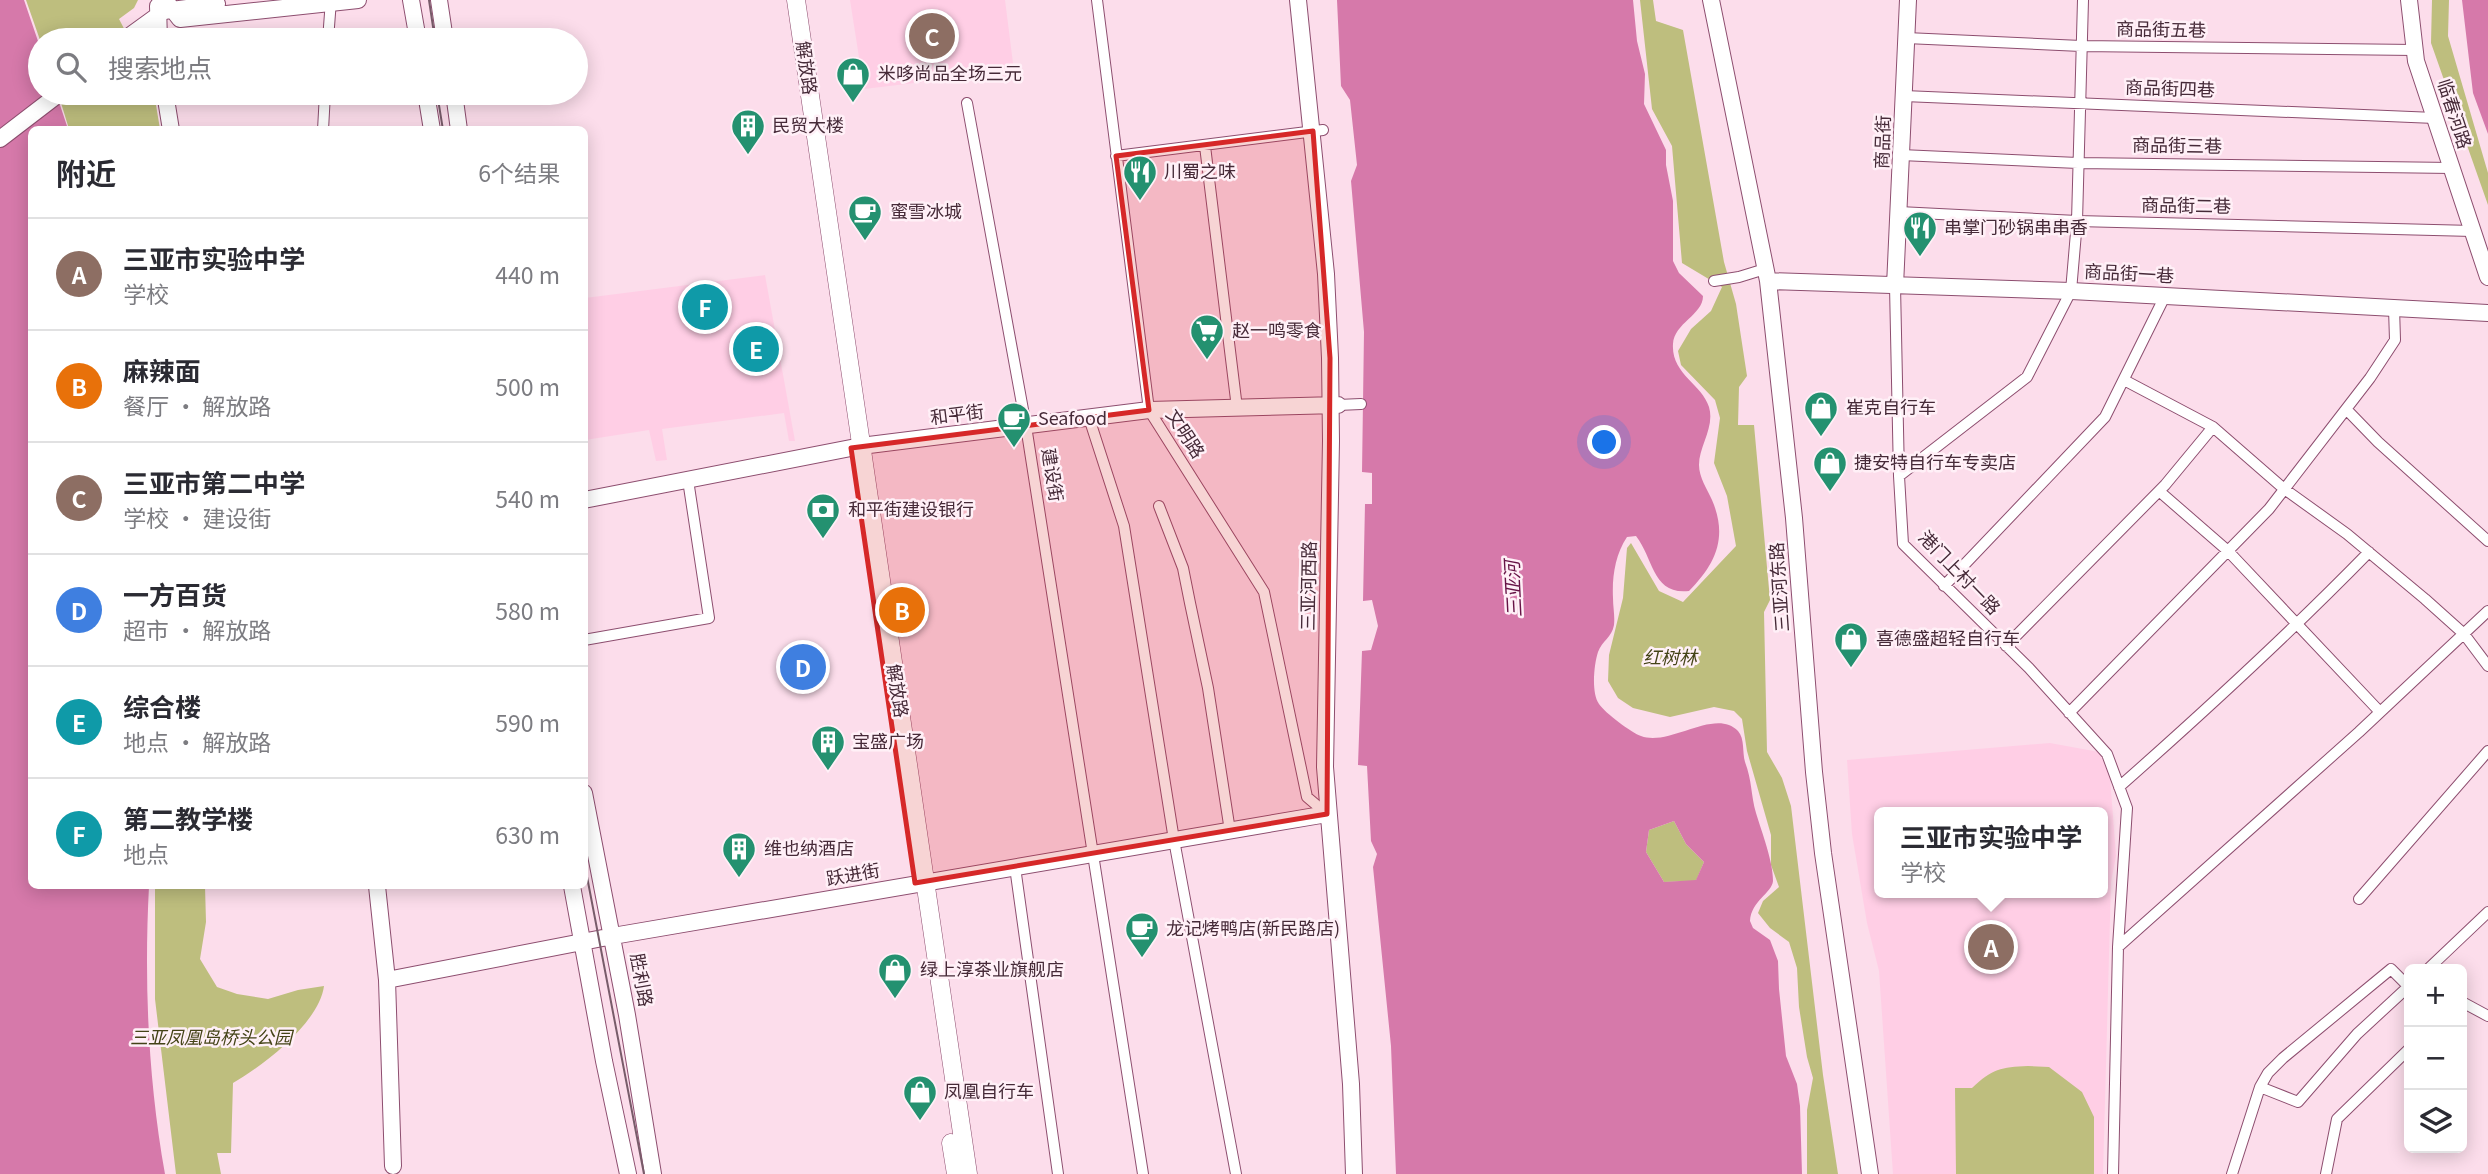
<!DOCTYPE html>
<html lang="zh">
<meta charset="utf-8">
<style>
body{margin:0;font-family:Georgia,"Noto Sans SC",serif;background:#f2f2f3;color:#2b2b33}
.controls{position:absolute;right:21px;bottom:21px;display:grid;overflow:hidden;border-radius:10px;box-shadow:0 4px 18px #0003}
.controls button{width:63px;height:63px;display:grid;place-items:center;padding:0;border:0;border-bottom:2px solid #e1e1e2;background:#fff;color:#2b2b33;font:35px sans-serif}
.you{position:absolute;left:1605px;top:443px;width:24px;height:24px;margin:-18px;border:5px solid #fff;border-radius:50%;background:#1a73e8;box-shadow:0 0 0 10px #1a73e833}
.badge{display:grid;place-items:center;width:46px;height:46px;border-radius:50%;background:#111827;color:#fff;font-size:23px;font-weight:700}
.pin{position:absolute;translate:-50% -50%;border:4px solid #fff;box-shadow:0 2px 7px #0006}
.popup{position:absolute;left:1874px;top:807px;width:234px;height:91px;box-sizing:border-box;display:grid;place-content:center;border-radius:10px;background:#fff;filter:drop-shadow(0 2px 5px #0005);font-size:23px;white-space:nowrap;color:#7c7c81}
.popup b{font-size:26px;color:#2b2b33}
.popup::after{content:'';position:absolute;left:50%;top:100%;margin-left:-14px;border:14px solid transparent;border-top-color:#fff}
.list{margin:0;padding:0;list-style:none}
h2{display:flex;justify-content:space-between;align-items:center;height:91px;margin:0;padding:0 28px;font-size:30px}
h2 small{font-size:23px;font-weight:400;color:#7c7c81}
.list li{display:grid;grid-template-columns:46px 1fr auto;gap:21px;align-items:center;box-sizing:border-box;height:112px;padding:0 28px;border-top:2px solid #e1e1e2}
.list b{display:block;font-size:26px;white-space:nowrap}
.list p{margin:0;font-size:23px;white-space:nowrap;color:#7c7c81}
.list em{font-size:23px;font-style:normal;color:#7c7c81}
.icon{flex:none;width:38px;height:38px;fill:none;stroke:currentColor;stroke-width:2;stroke-linecap:round;stroke-linejoin:round}
.map{position:relative;flex:none;width:2488px;height:1174px;overflow:hidden}
.search{position:absolute;background:#fff;box-shadow:0 4px 18px #0003;left:28px;top:28px;width:560px;height:77px;display:flex;align-items:center;gap:18px;box-sizing:border-box;padding:0 24px;border-radius:38px;color:#7c7c81;font-size:26px}
.panel{position:absolute;background:#fff;box-shadow:0 4px 18px #0003;left:28px;top:126px;width:560px;height:763px;border-radius:10px}
.map>svg:first-child{display:block}
.built{fill:#ffcee5;fill-rule:evenodd}
.green{fill:#bebe7e}
.water{fill:#d679aa;fill-rule:evenodd}
.lines{fill:none;stroke-linecap:round;stroke-linejoin:round}
.street-casing{stroke:#8d4e6f;stroke-width:12}
.secondary-casing{stroke:#8d4e6f;stroke-width:18}
.primary-casing{stroke:#8d4e6f;stroke-width:19}
.street{stroke:#fff;stroke-width:10}
.secondary{stroke:#fff;stroke-width:16}
.primary{stroke:#fff;stroke-width:18}
.tram{stroke:#785c6a;stroke-width:2}
.marked{fill:#d62828;fill-opacity:0.2;stroke:#d62828;stroke-width:5;stroke-linejoin:round}
.labels{text-anchor:middle;stroke-width:5;stroke-linejoin:round;paint-order:stroke}
.street-label{font-size:18px;fill:#462a38;stroke:#fff0f7}
.poi-label{font-size:18px;fill:#462a38;stroke:#fff0f7;text-anchor:start}
.park-label{font-size:18px;font-style:italic;fill:#444317;stroke:#fff0f7}
.water-label{font-size:19px;font-style:italic;fill:#671346;stroke:#fff0f7}
</style>
<div class="map">
<svg width="2488" height="1174" viewBox="0 0 2488 1174">
<rect width="100%" height="100%" fill="#fcddeb"/>
<!-- built -->
<path class="built" d="M850,0H1005L1014,71L864,89Z
M765,275L795,441H789L784,413L662,429L667,460L656,461L649,430L585,440V298Z
M2050,743L2099,752L2110,777L2116,856L2111,882L2103,1174H1893L1879,971L1867,923L1852,834L1847,760ZM1879,812H2103V893H1879Z"/>
<!-- green -->
<path class="green" d="M26,0H138L134,8L119,19L130,40H40Z
M1640,0H1653L1656,21L1683,30L1724,262L1736,304L1747,376L1739,387L1738,425H1754L1770,600L1764,612L1767,752L1782,778L1791,806L1823,1075L1838,1174H1807V1110L1813,1078L1807,1057L1799,1007L1797,968L1789,942L1770,928L1758,913L1763,901L1779,887L1771,865V835L1747,751L1742,719L1734,711L1714,707L1670,717L1633,708L1618,698L1608,681L1609,655L1623,598L1627,548L1631,543L1659,591L1683,602L1736,546L1727,496L1714,463L1720,418L1715,400L1681,365L1678,351L1691,329L1711,311L1722,287L1682,263L1672,146L1652,109Z
M2432,0H2449L2448,36L2488,173V205L2431,43Z
M58,93H154L160,129H69Z
M1674,821L1686,844L1704,862L1696,881L1664,882L1646,852L1649,830Z
M155,886H205L206,922L200,959L217,987L237,994L268,999L298,990L324,986C319,1023 264,1065 233,1083L231,1153H217L221,1174H176L155,999Z
M2028,1066L2049,1067L2082,1092L2094,1117V1174H1956L1955,1088H1972C1992,1069 2001,1067 2028,1066Z"/>
<!-- water -->
<path class="water" d="M0,0H24L40,47V93H56L68,129L32,130V886H149C144,982 148,1079 165,1174H0Z
M1337,0H1633L1637,41L1645,74L1644,104L1666,150V165L1673,201V261L1679,273L1703,296C1703,315 1674,323 1673,344C1671,374 1702,384 1709,407C1715,427 1699,446 1699,465C1699,477 1707,489 1712,500C1728,537 1716,564 1689,591C1652,595 1654,559 1636,536L1627,537C1615,555 1612,577 1613,598C1613,607 1615,616 1614,625C1612,637 1602,641 1598,652C1594,664 1591,693 1599,704C1605,713 1632,733 1641,736C1670,747 1715,707 1738,731C1745,739 1742,752 1745,762C1752,780 1751,796 1756,813C1762,833 1773,861 1773,881C1772,893 1751,901 1750,921L1753,928L1770,940L1778,961L1779,989L1786,1056L1797,1084L1800,1106L1802,1174H1396L1391,1046L1373,867L1377,854L1371,841L1367,766L1358,765L1362,651L1371,650L1378,626L1372,600L1363,601L1365,504H1372V473L1362,472L1364,332L1351,181L1357,165L1350,100L1341,86ZM1674,821L1686,844L1704,862L1696,880L1664,882L1646,852L1649,830Z
M2462,0H2488V134L2473,93Z"/>
<g class="lines">
<!-- street casing -->
<g class="street-casing">
<path id="street" d="M1097,0L1149,410L1264,592L1307,797L1327,814
M1906,38L2081,46L2415,50
M328,40L331,0
M1904,96L2435,118
M967,103L1026,426L1143,1174
M323,130L325,93
M1205,146L1237,408
M1901,155L2078,163L2452,168
M1116,156L1323,130
M1899,212L2077,221L2473,231
M1714,281L1739,277L1765,269
M1895,286L1899,476L1903,544L2029,668L2107,754L2127,808L2118,947L2113,1174
M2124,380L2213,427L2283,488L2347,534L2425,599L2464,634L2488,666
M1338,405L1361,404
M2346,409L2378,442L2488,541
M1089,418L1124,526L1174,840L1236,1174
M1899,476L2027,377L2071,291L2077,221L2083,0
M2159,491L2228,551L2380,712
M1159,506L1183,568L1190,603L1208,688L1230,831
M1944,586L2105,417L2165,296
M584,640L709,618L688,480
M2006,646L2165,485L2213,427
M2069,713L2269,509L2370,378L2395,340L2394,308
M2119,787C2205,711 2289,634 2369,552
M1015,867L1058,1174
M2359,899L2488,751
M2118,947L2359,732L2488,611
M2428,969L2488,912
M2462,1002L2488,1016
M2260,1087L2268,1073L2283,1058L2391,969L2409,987
M2232,1174L2260,1087L2298,1102L2357,1034L2409,986
M2326,1174L2337,1119L2409,1049"/>
</g>
<!-- secondary casing -->
<g class="secondary-casing">
<path id="secondary" d="M165,0L180,19L358,0
M411,0L418,40
M439,0L445,40
M1298,0L1326,274L1330,358L1331,441L1325,767L1351,1084L1354,1174
M1711,0L1768,281L1794,518L1814,772L1823,853L1870,1174
M2409,0L2416,61L2488,277
M158,6L159,40
M124,40L164,11L217,4
M165,93L171,130
M426,93L432,130
M454,93L459,130
M0,139L60,93
M1768,281L2071,291L2488,313
M1895,286L1908,0
M584,500L861,446L1149,410L1338,405
M584,793L627,1015L653,1174
M377,886L387,980L393,1166
M572,886L604,1061L628,1174
M387,980L613,936L1327,814"/>
</g>
<!-- primary casing -->
<g class="primary-casing">
<path id="primary" d="M796,0L968,1174
M951,1143L956,1174"/>
</g>
<!-- street -->
<use href="#street" class="street"/>
<!-- secondary -->
<use href="#secondary" class="secondary"/>
<!-- primary -->
<use href="#primary" class="primary"/>
<!-- tram -->
<path class="tram" d="M429,0L435,40
M437,93L443,130
M584,861L644,1174"/>
</g>
<!-- marked area -->
<path class="marked" d="M1313,131L1330,358L1327,814L915,883L851,448L1149,410L1116,156Z"/>
<!-- icons -->
<defs>
<g id="shop-pin" transform="scale(1.75)"><path d="M0 17L-7.5 6A9.5 9.5 0 1 1 7.5 6Z" fill="#249170" stroke="#fff0f7"/><path d="M-5-2.5h2.3a2.7 3.5 0 0 1 5.4 0H5L5.5 6h-11ZM-1.5-2.5h3a1.5 2.3 0 0 0-3 0Z" fill="#fff"/></g>
<g id="building-pin" transform="scale(1.75)"><path d="M0 17L-7.5 6A9.5 9.5 0 1 1 7.5 6Z" fill="#249170" stroke="#fff0f7"/><path d="M-4-6H4V6H1V3H-1V6H-4ZM-2.5-4.3h1.7v1.8h-1.7ZM.8-4.3h1.7v1.8H.8ZM-2.5-1h1.7V.8h-1.7ZM.8-1h1.7V.8H.8Z" fill="#fff"/></g>
<g id="restaurant-pin" transform="scale(1.75)"><path d="M0 17L-7.5 6A9.5 9.5 0 1 1 7.5 6Z" fill="#249170" stroke="#fff0f7"/><path d="M-5-6h1v4h1v-4h1v4h1v-4h1v5L-1.5 .5V6h-2V.5L-5-1ZM5-6V6H3V1.5H1.5Q1.5-4 5-6Z" fill="#fff"/></g>
<g id="cafe-pin" transform="scale(1.75)"><path d="M0 17L-7.5 6A9.5 9.5 0 1 1 7.5 6Z" fill="#249170" stroke="#fff0f7"/><path d="M-5.5-4.5H6V0H3Q3 3.5 0 3.5H-2.5Q-5.5 3.5-5.5 0ZM3-3.2v2h1.7v-2ZM-6 4.5H4V6H-6Z" fill="#fff"/></g>
<g id="supermarket-pin" transform="scale(1.75)"><path d="M0 17L-7.5 6A9.5 9.5 0 1 1 7.5 6Z" fill="#249170" stroke="#fff0f7"/><path d="M-6-5.5h2.5l.6 2H6L4.5 2H-2.5L-4.4-4H-6ZM-1.5 3.2a1.3 1.3 0 1 0 .1 0ZM3 3.2a1.3 1.3 0 1 0 .1 0Z" fill="#fff"/></g>
<g id="bank-pin" transform="scale(1.75)"><path d="M0 17L-7.5 6A9.5 9.5 0 1 1 7.5 6Z" fill="#249170" stroke="#fff0f7"/><path d="M-6-4H6V4H-6ZM0-2.3a2.3 2.3 0 1 0 0 4.6a2.3 2.3 0 1 0 0-4.6Z" fill="#fff"/></g>
</defs>
<g fill-rule="evenodd">
<use href="#shop-pin" x="853" y="74"/>
<use href="#building-pin" x="748" y="126"/>
<use href="#restaurant-pin" x="1140" y="172"/>
<use href="#cafe-pin" x="865" y="212"/>
<use href="#restaurant-pin" x="1920" y="228"/>
<use href="#supermarket-pin" x="1207" y="331"/>
<use href="#shop-pin" x="1821" y="408"/>
<use href="#cafe-pin" x="1014" y="419"/>
<use href="#shop-pin" x="1830" y="463"/>
<use href="#bank-pin" x="823" y="510"/>
<use href="#shop-pin" x="1851" y="639"/>
<use href="#building-pin" x="828" y="742"/>
<use href="#building-pin" x="739" y="849"/>
<use href="#cafe-pin" x="1142" y="929"/>
<use href="#shop-pin" x="895" y="970"/>
<use href="#shop-pin" x="920" y="1092"/>
</g>
<g class="labels">
<!-- street labels -->
<g class="street-label">
<text transform="translate(2161 30) rotate(1)" y="6">商品街五巷</text>
<text transform="translate(806 68) rotate(82)" y="6">解放路</text>
<text transform="translate(2170 89) rotate(2)" y="6">商品街四巷</text>
<text transform="translate(2454 114) rotate(72)" y="6">临春河路</text>
<text transform="translate(1883 142) rotate(-88)" y="6">商品街</text>
<text transform="translate(2177 146) rotate(1)" y="6">商品街三巷</text>
<text transform="translate(2186 206) rotate(1)" y="6">商品街二巷</text>
<text transform="translate(2129 274) rotate(3)" y="6">商品街一巷</text>
<text transform="translate(957 415) rotate(-7)" y="6">和平街</text>
<text transform="translate(1185 434) rotate(57)" y="6">文明路</text>
<text transform="translate(1052 475) rotate(81)" y="6">建设街</text>
<text transform="translate(1959 573) rotate(46)" y="6">港门上村一路</text>
<text transform="translate(1309 586) rotate(-89)" y="6">三亚河西路</text>
<text transform="translate(1780 587) rotate(-94)" y="6">三亚河东路</text>
<text transform="translate(897 691) rotate(81)" y="6">解放路</text>
<text transform="translate(853 875) rotate(-10)" y="6">跃进街</text>
<text transform="translate(641 980) rotate(80)" y="6">胜利路</text>
</g>
<!-- poi labels -->
<g class="poi-label">
<text x="878" y="80">米哆尚品全场三元</text>
<text x="772" y="132">民贸大楼</text>
<text x="1164" y="178">川蜀之味</text>
<text x="890" y="218">蜜雪冰城</text>
<text x="1944" y="234">串掌门砂锅串串香</text>
<text x="1232" y="337">赵一鸣零食</text>
<text x="1846" y="414">崔克自行车</text>
<text x="1038" y="425">Seafood</text>
<text x="1854" y="469">捷安特自行车专卖店</text>
<text x="848" y="516">和平街建设银行</text>
<text x="1876" y="645">喜德盛超轻自行车</text>
<text x="852" y="748">宝盛广场</text>
<text x="764" y="855">维也纳酒店</text>
<text x="1166" y="935">龙记烤鸭店(新民路店)</text>
<text x="920" y="976">绿上淳茶业旗舰店</text>
<text x="944" y="1098">凤凰自行车</text>
</g>
<!-- park labels -->
<g class="park-label">
<text x="1670" y="664">红树林</text>
<text x="211" y="1044">三亚凤凰岛桥头公园</text>
</g>
<!-- water labels -->
<g class="water-label">
<text transform="translate(1513 589) rotate(-93)" y="7">三亚河</text>
</g>
</g>
</svg>
<div class="controls">
<button>+</button>
<button>−</button>
<button><svg class="icon" aria-label="layers" viewBox="0 0 24 24"><path d="M12 4l9 5-9 5-9-5zM3 14l9 5 9-5"/></svg></button>
</div>
<div class="you"></div>
<div class="pin badge" style="left:1991px;top:947px;background:#8d6e63">A</div>
<div class="popup"><b>三亚市实验中学</b>学校</div>
<div class="pin badge" style="left:902px;top:610px;background:#e8710a">B</div>
<div class="pin badge" style="left:932px;top:36px;background:#8d6e63">C</div>
<div class="pin badge" style="left:803px;top:667px;background:#3f7fe0">D</div>
<div class="pin badge" style="left:756px;top:349px;background:#0f9aa8">E</div>
<div class="pin badge" style="left:705px;top:307px;background:#0f9aa8">F</div>
<div class="search"><svg class="icon" aria-label="search" viewBox="0 0 24 24"><circle cx="10" cy="10" r="6"/><path d="M15 15l6 6"/></svg>搜索地点</div>
<section class="panel">
<h2>附近<small>6个结果</small></h2>
<ul class="list">
<li><span class="badge" style="background:#8d6e63">A</span><div><b>三亚市实验中学</b><p>学校</p></div><em>440 m</em></li>
<li><span class="badge" style="background:#e8710a">B</span><div><b>麻辣面</b><p>餐厅 · 解放路</p></div><em>500 m</em></li>
<li><span class="badge" style="background:#8d6e63">C</span><div><b>三亚市第二中学</b><p>学校 · 建设街</p></div><em>540 m</em></li>
<li><span class="badge" style="background:#3f7fe0">D</span><div><b>一方百货</b><p>超市 · 解放路</p></div><em>580 m</em></li>
<li><span class="badge" style="background:#0f9aa8">E</span><div><b>综合楼</b><p>地点 · 解放路</p></div><em>590 m</em></li>
<li><span class="badge" style="background:#0f9aa8">F</span><div><b>第二教学楼</b><p>地点</p></div><em>630 m</em></li>
</ul>
</section>
</div>
